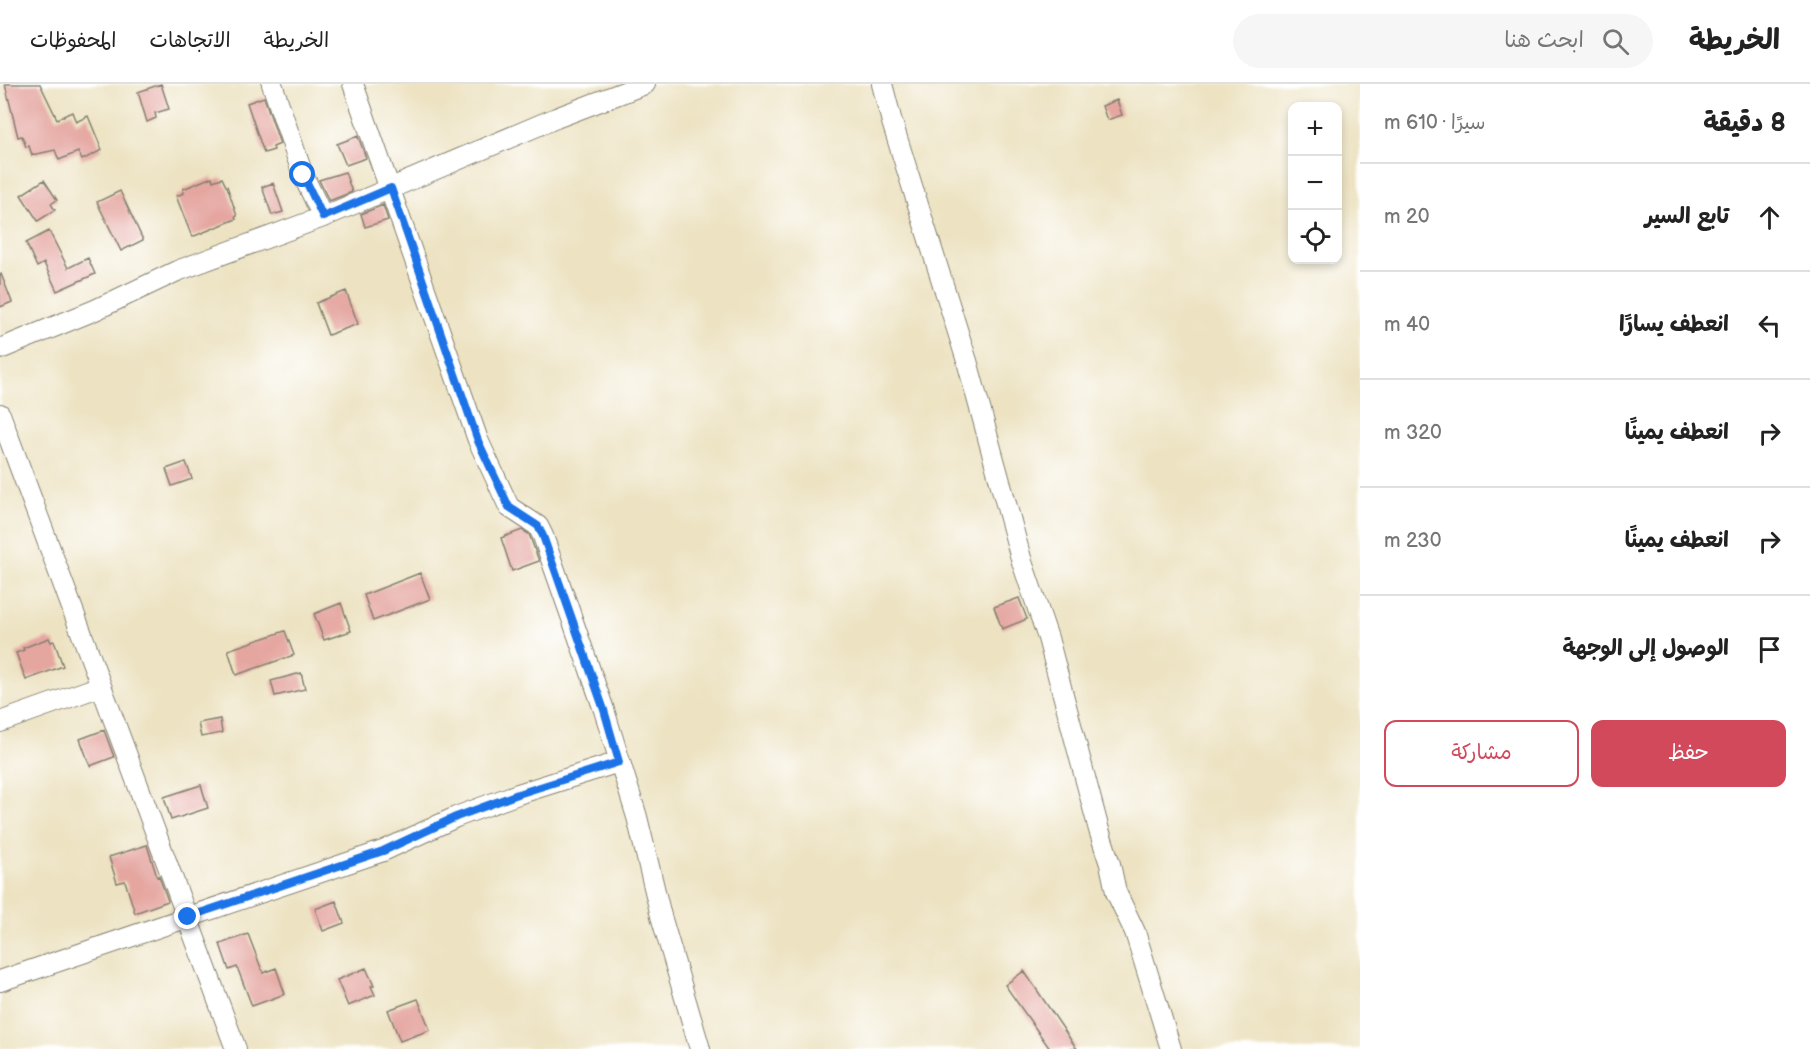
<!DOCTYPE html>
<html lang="ar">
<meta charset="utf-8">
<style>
body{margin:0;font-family:"Balsamiq Sans","Playpen Sans Arabic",sans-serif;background:#f6f6f6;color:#222;direction:rtl}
.controls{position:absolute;right:18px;top:18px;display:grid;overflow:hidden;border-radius:12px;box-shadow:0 3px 9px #0003}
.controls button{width:54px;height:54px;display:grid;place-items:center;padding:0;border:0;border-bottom:2px solid #e0e0e0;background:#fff;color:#222;font:30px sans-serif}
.stop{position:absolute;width:18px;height:18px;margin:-14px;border:4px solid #1a73e8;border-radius:50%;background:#fff}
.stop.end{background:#1a73e8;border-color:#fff;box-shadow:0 2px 6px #0008}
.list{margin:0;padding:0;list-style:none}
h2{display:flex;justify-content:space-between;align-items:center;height:78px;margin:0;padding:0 24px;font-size:26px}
h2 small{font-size:20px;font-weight:400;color:#767676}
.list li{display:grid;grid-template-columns:39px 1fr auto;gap:18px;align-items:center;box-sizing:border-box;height:108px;padding:0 24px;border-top:2px solid #e0e0e0}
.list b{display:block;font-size:22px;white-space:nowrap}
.list em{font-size:20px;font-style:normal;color:#767676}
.actions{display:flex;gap:12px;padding:18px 24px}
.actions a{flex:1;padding:14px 0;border:2px solid #d1495b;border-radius:12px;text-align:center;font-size:21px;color:#d1495b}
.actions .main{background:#d1495b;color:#fff}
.icon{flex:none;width:33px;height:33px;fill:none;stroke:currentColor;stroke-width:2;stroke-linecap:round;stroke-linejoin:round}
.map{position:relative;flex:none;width:1360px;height:965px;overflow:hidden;direction:ltr}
header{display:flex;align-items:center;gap:36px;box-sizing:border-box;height:84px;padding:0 30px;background:#fff;border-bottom:2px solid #e0e0e0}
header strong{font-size:28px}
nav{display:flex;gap:33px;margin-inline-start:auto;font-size:21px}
.search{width:420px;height:54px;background:#f6f6f6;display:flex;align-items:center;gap:15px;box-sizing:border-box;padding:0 21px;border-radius:33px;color:#767676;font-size:22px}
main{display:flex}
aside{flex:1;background:#fff}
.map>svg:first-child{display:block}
.building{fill:#e5a6a0}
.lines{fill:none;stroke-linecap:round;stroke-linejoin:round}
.minor-casing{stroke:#848070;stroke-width:22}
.minor{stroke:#fff;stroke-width:20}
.route{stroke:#1a73e8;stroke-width:8}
</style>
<header>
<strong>الخريطة</strong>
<div class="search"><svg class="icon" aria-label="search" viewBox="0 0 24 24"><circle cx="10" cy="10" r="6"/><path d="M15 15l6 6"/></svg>ابحث هنا</div>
<nav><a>الخريطة</a><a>الاتجاهات</a><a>المحفوظات</a></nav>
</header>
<main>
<aside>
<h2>8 دقيقة<small>سيرًا · 610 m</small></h2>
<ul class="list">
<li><svg class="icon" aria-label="ahead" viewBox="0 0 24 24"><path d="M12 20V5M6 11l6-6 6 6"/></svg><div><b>تابع السير</b></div><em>20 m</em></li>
<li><svg class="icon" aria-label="left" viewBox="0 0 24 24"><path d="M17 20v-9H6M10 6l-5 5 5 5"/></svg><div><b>انعطف يسارًا</b></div><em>40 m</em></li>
<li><svg class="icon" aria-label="right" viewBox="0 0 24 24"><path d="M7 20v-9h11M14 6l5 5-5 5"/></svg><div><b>انعطف يمينًا</b></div><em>320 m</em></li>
<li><svg class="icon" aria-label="right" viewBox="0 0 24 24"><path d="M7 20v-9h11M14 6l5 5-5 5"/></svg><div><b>انعطف يمينًا</b></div><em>230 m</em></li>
<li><svg class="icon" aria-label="arrive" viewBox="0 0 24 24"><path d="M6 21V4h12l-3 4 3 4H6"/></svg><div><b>الوصول إلى الوجهة</b></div></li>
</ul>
<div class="actions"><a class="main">حفظ</a><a>مشاركة</a></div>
</aside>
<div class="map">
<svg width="1360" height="965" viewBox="0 0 1360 965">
<rect width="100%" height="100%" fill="#fff"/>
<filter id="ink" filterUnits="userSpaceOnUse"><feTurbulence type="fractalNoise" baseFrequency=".0167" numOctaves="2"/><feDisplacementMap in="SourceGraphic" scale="12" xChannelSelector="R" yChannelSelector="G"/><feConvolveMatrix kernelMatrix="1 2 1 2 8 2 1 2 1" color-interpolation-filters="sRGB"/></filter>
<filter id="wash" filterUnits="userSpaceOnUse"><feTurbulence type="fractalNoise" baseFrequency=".008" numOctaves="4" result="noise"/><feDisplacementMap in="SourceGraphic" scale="24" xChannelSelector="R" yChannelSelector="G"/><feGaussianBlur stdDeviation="1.35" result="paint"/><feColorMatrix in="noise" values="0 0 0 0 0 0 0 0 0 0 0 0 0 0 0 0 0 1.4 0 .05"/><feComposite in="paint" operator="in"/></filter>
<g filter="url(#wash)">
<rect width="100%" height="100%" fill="#ede3c3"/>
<g id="blocks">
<!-- building -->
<path class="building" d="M5,0H40L57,35L72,28L76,38L88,32L102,66L82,76L78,68L59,76L55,66L32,71L29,62L26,63L22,52L18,53Z
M161,0L169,25L155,29L156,34L147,38L138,8Z
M264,13L280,60L273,63L274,66L264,69L247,19Z
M1117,16L1122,31L1107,36L1102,22Z
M358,52L366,74L346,81L337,60Z
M345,88L352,108L329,117L319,96Z
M212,93L213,97L222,94L226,102H227L237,132L235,133L236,135L192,153L176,112L184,109L183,105Z
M44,96L57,116L51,120L55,126L38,137L21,111Z
M273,99L283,128L272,131L262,103Z
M120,107L143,156L121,167L97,118Z
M383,121L388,136L365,143L361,130Z
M49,147L68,184L88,174L95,190L57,207L44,179L37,183L26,159Z
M1,190L12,218L0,223V191Z
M346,207L358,240L328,251L316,219Z
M186,378L192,395L172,402L166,385Z
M522,446L529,450L539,477L512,487L501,454Z
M420,489L430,515L373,537L364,511Z
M1019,514L1027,535L1002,545L994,523Z
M341,519L351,547L324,556L314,530Z
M285,547L294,571L236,591L228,566Z
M49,554L51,558L54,557L63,582L26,596L16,569L24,566L23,564Z
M301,589L305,605L275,612L271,597Z
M220,635L222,649L201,653L198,639Z
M104,646L114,673L90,682L80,655Z
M201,701L208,724L171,736L164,713Z
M147,761L157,793L159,792L168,817L135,829L125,797L117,799L109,773Z
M336,817L344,839L323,847L315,825Z
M248,850L263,889L276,884L285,910L252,922L237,883L229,886L220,860Z
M366,884L374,902H371L375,911L348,922L337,896Z
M1024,887L1077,965H1050L1005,901Z
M418,915L430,946L400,957L388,926Z"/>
</g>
</g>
<g filter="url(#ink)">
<use href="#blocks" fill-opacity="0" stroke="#848070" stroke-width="1.5"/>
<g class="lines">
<!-- minor casing -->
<g class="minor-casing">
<path id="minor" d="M272,0L303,91L323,133
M353,0L478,356L509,423L538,442L543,452L604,626L637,733L661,832L700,965
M882,0L892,38L967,277L1022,478L1048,554L1099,746L1110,780L1116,808L1135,848L1171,965
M0,265L95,226L177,187L323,133L556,34L645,0
M0,330L236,965
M0,638L101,602
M0,897L383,767L456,733L518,710L619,678"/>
</g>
<!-- minor -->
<use href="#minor" class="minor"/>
</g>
</g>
<g class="lines" filter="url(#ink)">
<!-- route -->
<path class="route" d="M188,833L383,767L456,733L518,710L619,678L604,626L543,452L538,442L509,423L478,357L391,104L323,133L303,91"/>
</g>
</svg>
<div class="controls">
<button>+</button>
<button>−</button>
<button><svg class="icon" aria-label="locate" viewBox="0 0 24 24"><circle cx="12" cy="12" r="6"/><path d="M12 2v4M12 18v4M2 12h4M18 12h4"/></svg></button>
</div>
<div class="stop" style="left:303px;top:91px"></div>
<div class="stop end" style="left:188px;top:833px"></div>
</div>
</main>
